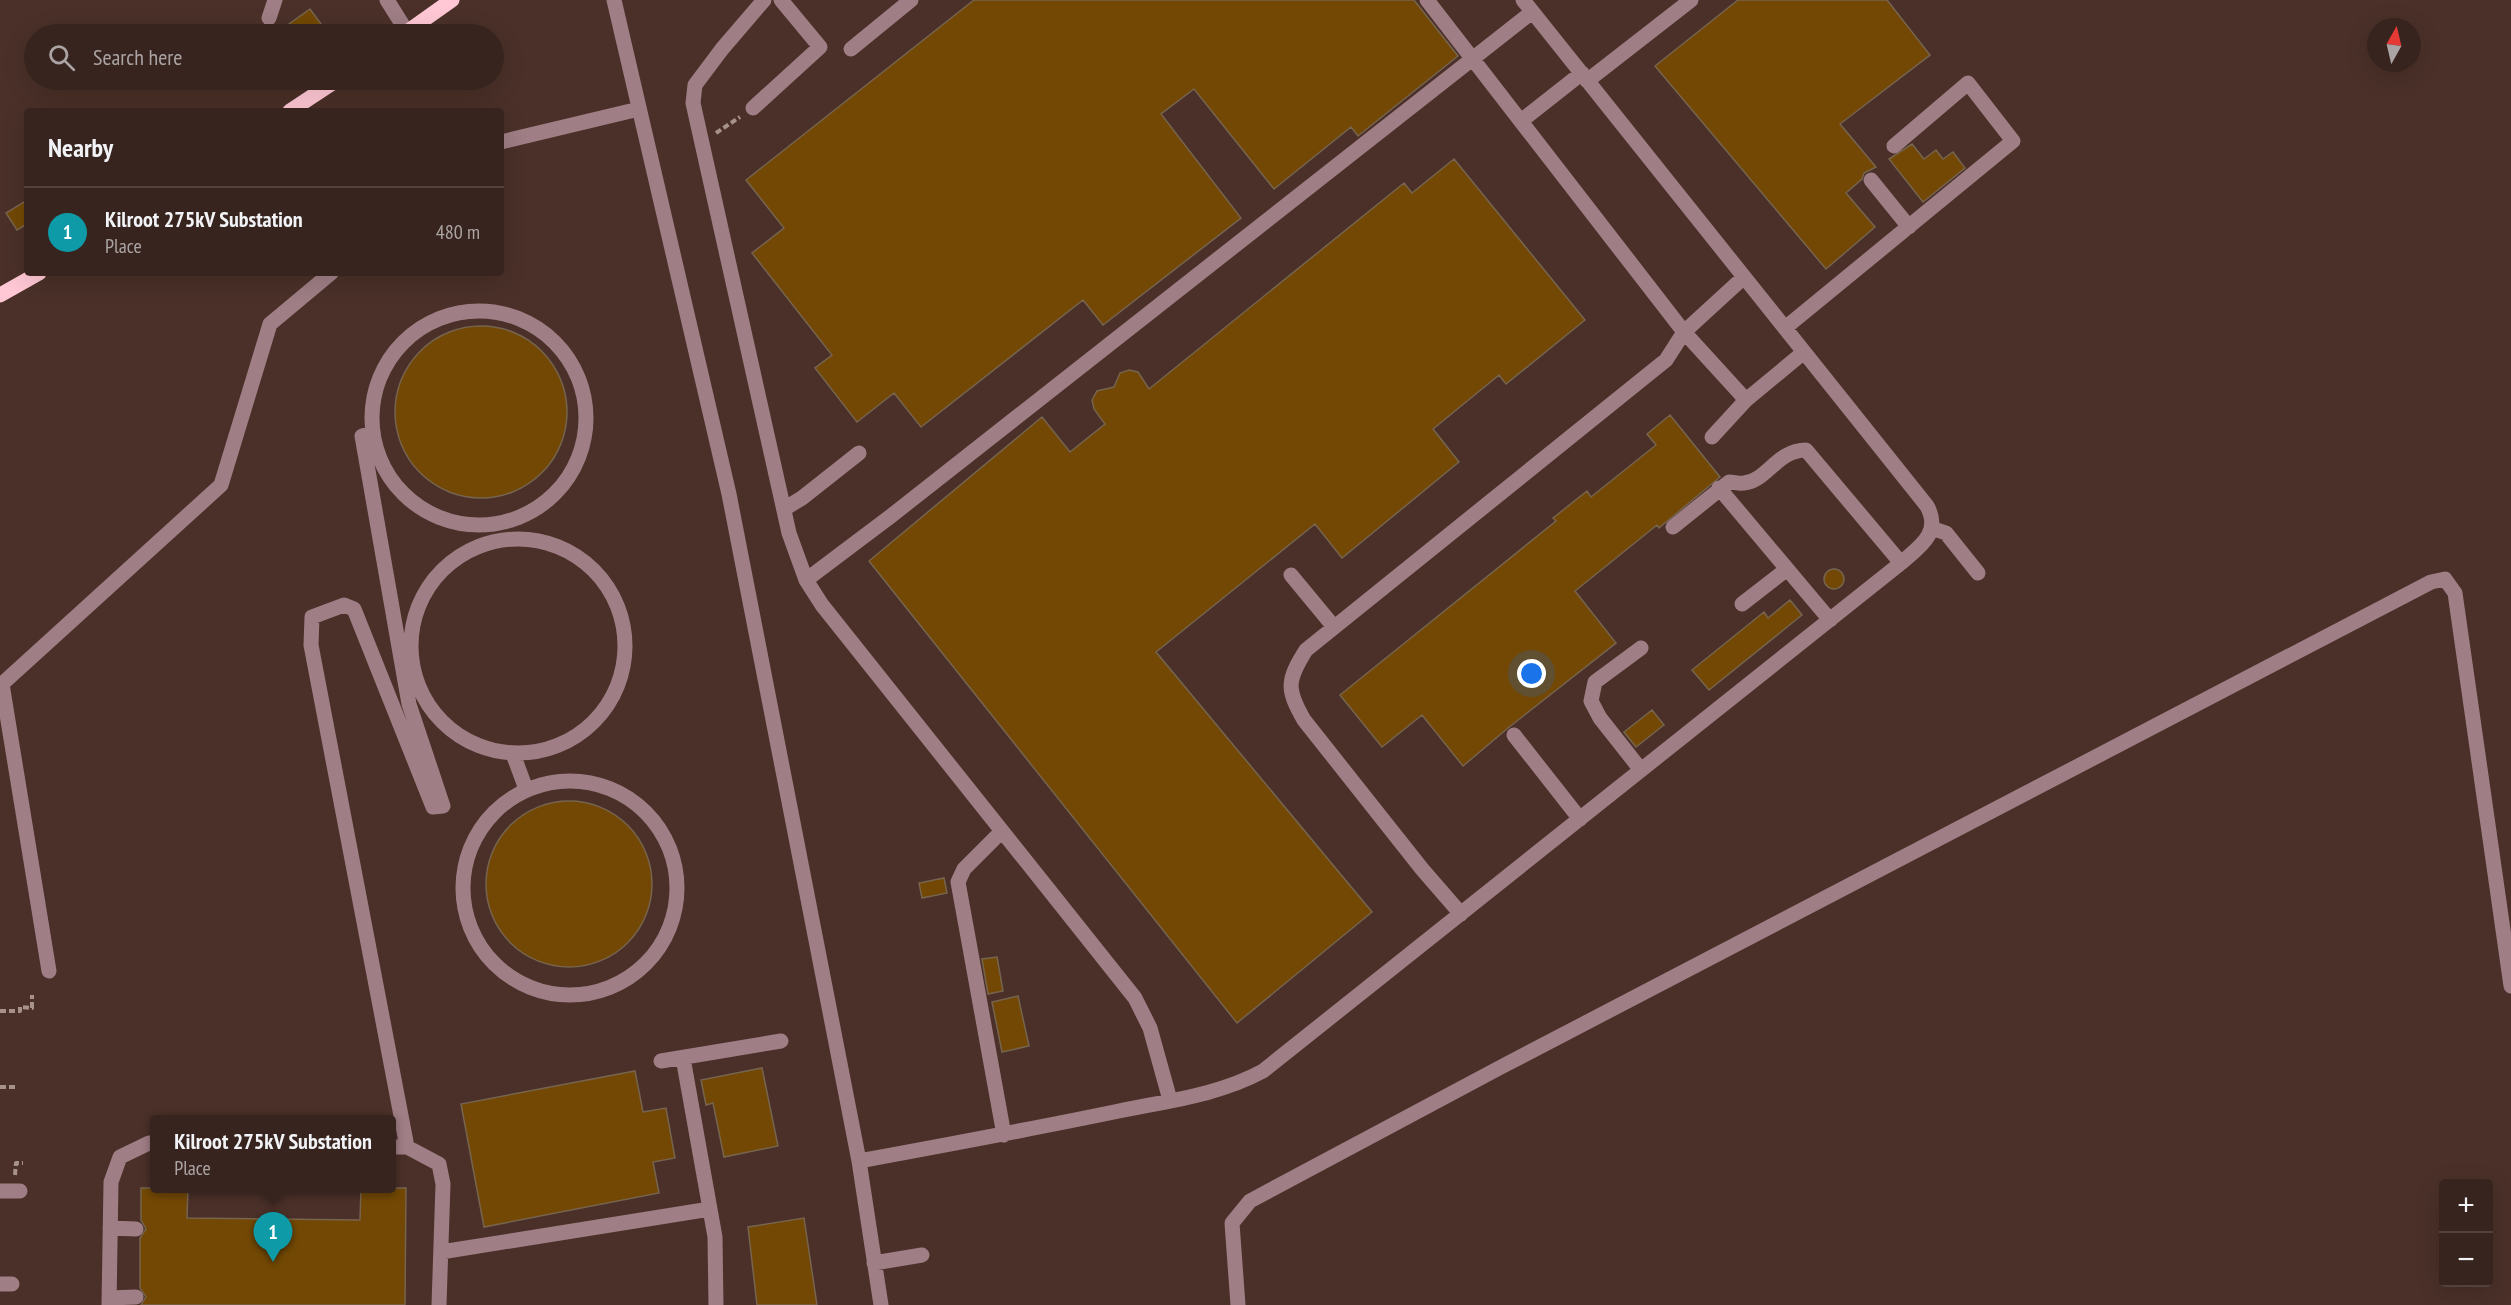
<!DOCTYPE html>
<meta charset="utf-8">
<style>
body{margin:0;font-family:"PT Sans Narrow",sans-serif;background:#3f2c27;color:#f1f3f6}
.controls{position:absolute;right:18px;bottom:18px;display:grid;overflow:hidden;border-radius:6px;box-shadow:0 6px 24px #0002}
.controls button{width:54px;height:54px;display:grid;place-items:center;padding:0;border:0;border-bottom:2px solid #52413c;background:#38241e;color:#f1f3f6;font:30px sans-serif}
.compass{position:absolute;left:2367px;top:18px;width:54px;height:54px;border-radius:50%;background:#38241e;box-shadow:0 6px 24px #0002;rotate:8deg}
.you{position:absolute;left:1532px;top:674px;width:21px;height:21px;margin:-15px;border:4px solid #fff;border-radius:50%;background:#1a73e8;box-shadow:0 0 0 9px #1a73e833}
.badge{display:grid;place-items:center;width:39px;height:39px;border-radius:50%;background:#d93025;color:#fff;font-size:20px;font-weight:700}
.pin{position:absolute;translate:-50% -50px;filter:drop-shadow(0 2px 3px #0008)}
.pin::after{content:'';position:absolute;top:32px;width:21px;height:18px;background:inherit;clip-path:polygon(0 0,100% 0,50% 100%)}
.popup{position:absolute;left:150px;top:1115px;width:246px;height:78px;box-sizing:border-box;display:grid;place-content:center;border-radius:6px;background:#38241e;filter:drop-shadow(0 2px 4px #0005);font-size:20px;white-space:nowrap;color:#aba4a4}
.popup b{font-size:22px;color:#f1f3f6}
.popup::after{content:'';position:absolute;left:50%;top:100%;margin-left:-12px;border:12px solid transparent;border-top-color:#38241e}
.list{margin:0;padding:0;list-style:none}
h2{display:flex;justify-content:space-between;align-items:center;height:78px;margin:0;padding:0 24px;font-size:26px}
h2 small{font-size:20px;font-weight:400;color:#aba4a4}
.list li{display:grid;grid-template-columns:39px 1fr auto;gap:18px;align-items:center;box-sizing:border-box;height:90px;padding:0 24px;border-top:2px solid #52413c}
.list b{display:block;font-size:22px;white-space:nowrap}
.list p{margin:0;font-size:20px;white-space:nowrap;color:#aba4a4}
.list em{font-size:20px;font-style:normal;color:#aba4a4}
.icon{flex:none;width:33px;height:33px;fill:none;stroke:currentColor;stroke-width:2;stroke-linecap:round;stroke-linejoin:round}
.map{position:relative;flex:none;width:2511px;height:1305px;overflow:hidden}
.search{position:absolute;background:#38241e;box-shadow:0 6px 24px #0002;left:24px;top:24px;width:480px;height:66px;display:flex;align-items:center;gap:15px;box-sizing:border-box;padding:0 21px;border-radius:33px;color:#aba4a4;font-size:22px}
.panel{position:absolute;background:#38241e;box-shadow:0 6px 24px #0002;left:24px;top:108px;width:480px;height:168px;border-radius:6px}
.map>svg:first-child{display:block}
.building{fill:#724804;stroke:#77644e;stroke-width:1.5}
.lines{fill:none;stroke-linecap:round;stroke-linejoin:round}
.path{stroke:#a7928b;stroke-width:4;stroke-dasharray:6 3;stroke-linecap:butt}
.minor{stroke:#9f7e85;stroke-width:15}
.major{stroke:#ffc8d4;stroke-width:15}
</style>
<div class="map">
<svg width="2511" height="1305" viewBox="0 0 2511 1305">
<rect width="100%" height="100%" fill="#4a3028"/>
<!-- building -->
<path class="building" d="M974,0H1414L1458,56L1358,136L1351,127L1274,189L1194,89L1161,114L1241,218L1103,325L1083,300L921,427L894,393L857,422L815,368L832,355L752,253L784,228L746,180Z
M1738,0H1887L1930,55L1840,124L1876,167L1864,173L1862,179L1846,193L1875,227L1826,269L1655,66Z
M310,9L324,28L315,34H275Z
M1912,144L1924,159L1936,150L1943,159L1953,152L1965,168L1923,202L1889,159Z
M1454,159L1585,320L1506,384L1499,375L1433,429L1459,462L1342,558L1315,524L1156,652L1372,912L1237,1023L869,561L1042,417L1070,452L1105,424L1094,409L1092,400L1097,391L1114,387L1120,373L1129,370L1138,372L1149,389L1404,183L1412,193Z
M27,200V224L17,230L6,213Z
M395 412a86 86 0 1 1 172 0a86 86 0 1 1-172 0Z
M1670,415L1720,477L1659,528L1657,525L1575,591L1616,643L1508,728L1463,766L1422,715L1382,747L1340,695L1556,521L1553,518L1587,491L1591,497L1656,445L1647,434Z
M1824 579a10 10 0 1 1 20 0a10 10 0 1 1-20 0Z
M1790,600L1802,615L1709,690L1692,670L1764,612L1768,618Z
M1652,710L1664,725L1636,747L1624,732Z
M486 884a83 83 0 1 1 166 0a83 83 0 1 1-166 0Z
M944,878L947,893L922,898L919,883Z
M997,957L1003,991L988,994L982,959Z
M1018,996L1029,1046L1002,1052L992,1002Z
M762,1068L778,1146L724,1157L713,1103L706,1105L701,1080Z
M635,1071L643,1112L666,1108L675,1158L653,1162L659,1193L484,1227L461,1104Z
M141,1188H188L187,1218L360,1220L361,1188H406L405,1305H141L146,1297L140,1288V1238L146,1229L141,1220Z
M804,1218L817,1305H757L748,1227Z"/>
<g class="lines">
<!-- path -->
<path class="path" d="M716,133L740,117
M0,1011H20V1007L32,1008V995
M0,1087H15
M15,1175L16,1163H23"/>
<!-- minor -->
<path class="minor" d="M387,0L407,32
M614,0L729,494L859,1161L881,1305
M764,0L722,49L695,85L693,103L789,533L806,580L822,605L1135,998L1150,1028L1170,1100
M1427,0L1684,332L1746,400
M269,18L275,0
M851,49L911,0
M1587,81L1691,0
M753,108L820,47L781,0
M1521,121L1582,73
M501,142L639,109
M1871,180L1909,227
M372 418a107 107 0 1 1 214 0a107 107 0 1 1-214 0Z
M1785,328L2013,141L1968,83L1894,146
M371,433L362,436L409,704L443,806L433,807L354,609L344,605L312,617L311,645L407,1147
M1712,437L1746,400L1804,352
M1719,488L1830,620
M784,509L802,498L859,453
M1673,527L1729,482C1734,482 1739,484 1744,483C1767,481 1777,450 1806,450L1901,563
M1931,528L1946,533L1978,573
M411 646a107 107 0 1 1 214 0a107 107 0 1 1-214 0Z
M1291,575L1334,627
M806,580L891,516L1532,12
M1742,604L1787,569
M1514,735L1580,819
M513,754L526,789
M1641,770L1600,718L1591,701L1595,682L1641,648
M463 888a107 107 0 1 1 214 0a107 107 0 1 1-214 0Z
M1002,831L964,869L958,882L1004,1135
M1461,914L1422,869L1304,720C1286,689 1287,680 1306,650L1666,360L1684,332L1744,277
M49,971L2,684L221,485L270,324L331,273
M683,1058L715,1237L716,1305
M661,1061L781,1041
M392,1147H407L439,1164L443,1184L439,1305
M859,1161C946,1145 1032,1129 1119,1111C1167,1101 1219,1095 1263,1071L1901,563C1919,547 1942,533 1927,506L1523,0
M0,1191H20
M110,1228L136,1229
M441,1252L710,1209
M874,1263L922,1255
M0,1284H12
M109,1298L136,1297
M109,1305L111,1182L120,1157L149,1143H154
M1238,1305L1232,1223L1250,1201L1501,1067L2431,582L2445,579L2455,593L2511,986"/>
<!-- major -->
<path class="major" d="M404,34L452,0
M290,111L337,80
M0,295L39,273"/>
</g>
</svg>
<div class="controls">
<button>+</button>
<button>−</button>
</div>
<svg class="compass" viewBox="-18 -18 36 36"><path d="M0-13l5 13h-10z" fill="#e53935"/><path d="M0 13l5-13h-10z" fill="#aba4a4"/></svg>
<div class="you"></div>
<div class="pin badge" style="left:273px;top:1262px;background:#0f9aa8">1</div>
<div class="popup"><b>Kilroot 275kV Substation</b>Place</div>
<div class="search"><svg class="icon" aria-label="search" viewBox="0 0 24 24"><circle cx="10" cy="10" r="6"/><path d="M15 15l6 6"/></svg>Search here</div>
<section class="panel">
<h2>Nearby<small></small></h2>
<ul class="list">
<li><span class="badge" style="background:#0f9aa8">1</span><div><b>Kilroot 275kV Substation</b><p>Place</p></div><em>480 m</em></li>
</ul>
</section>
</div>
